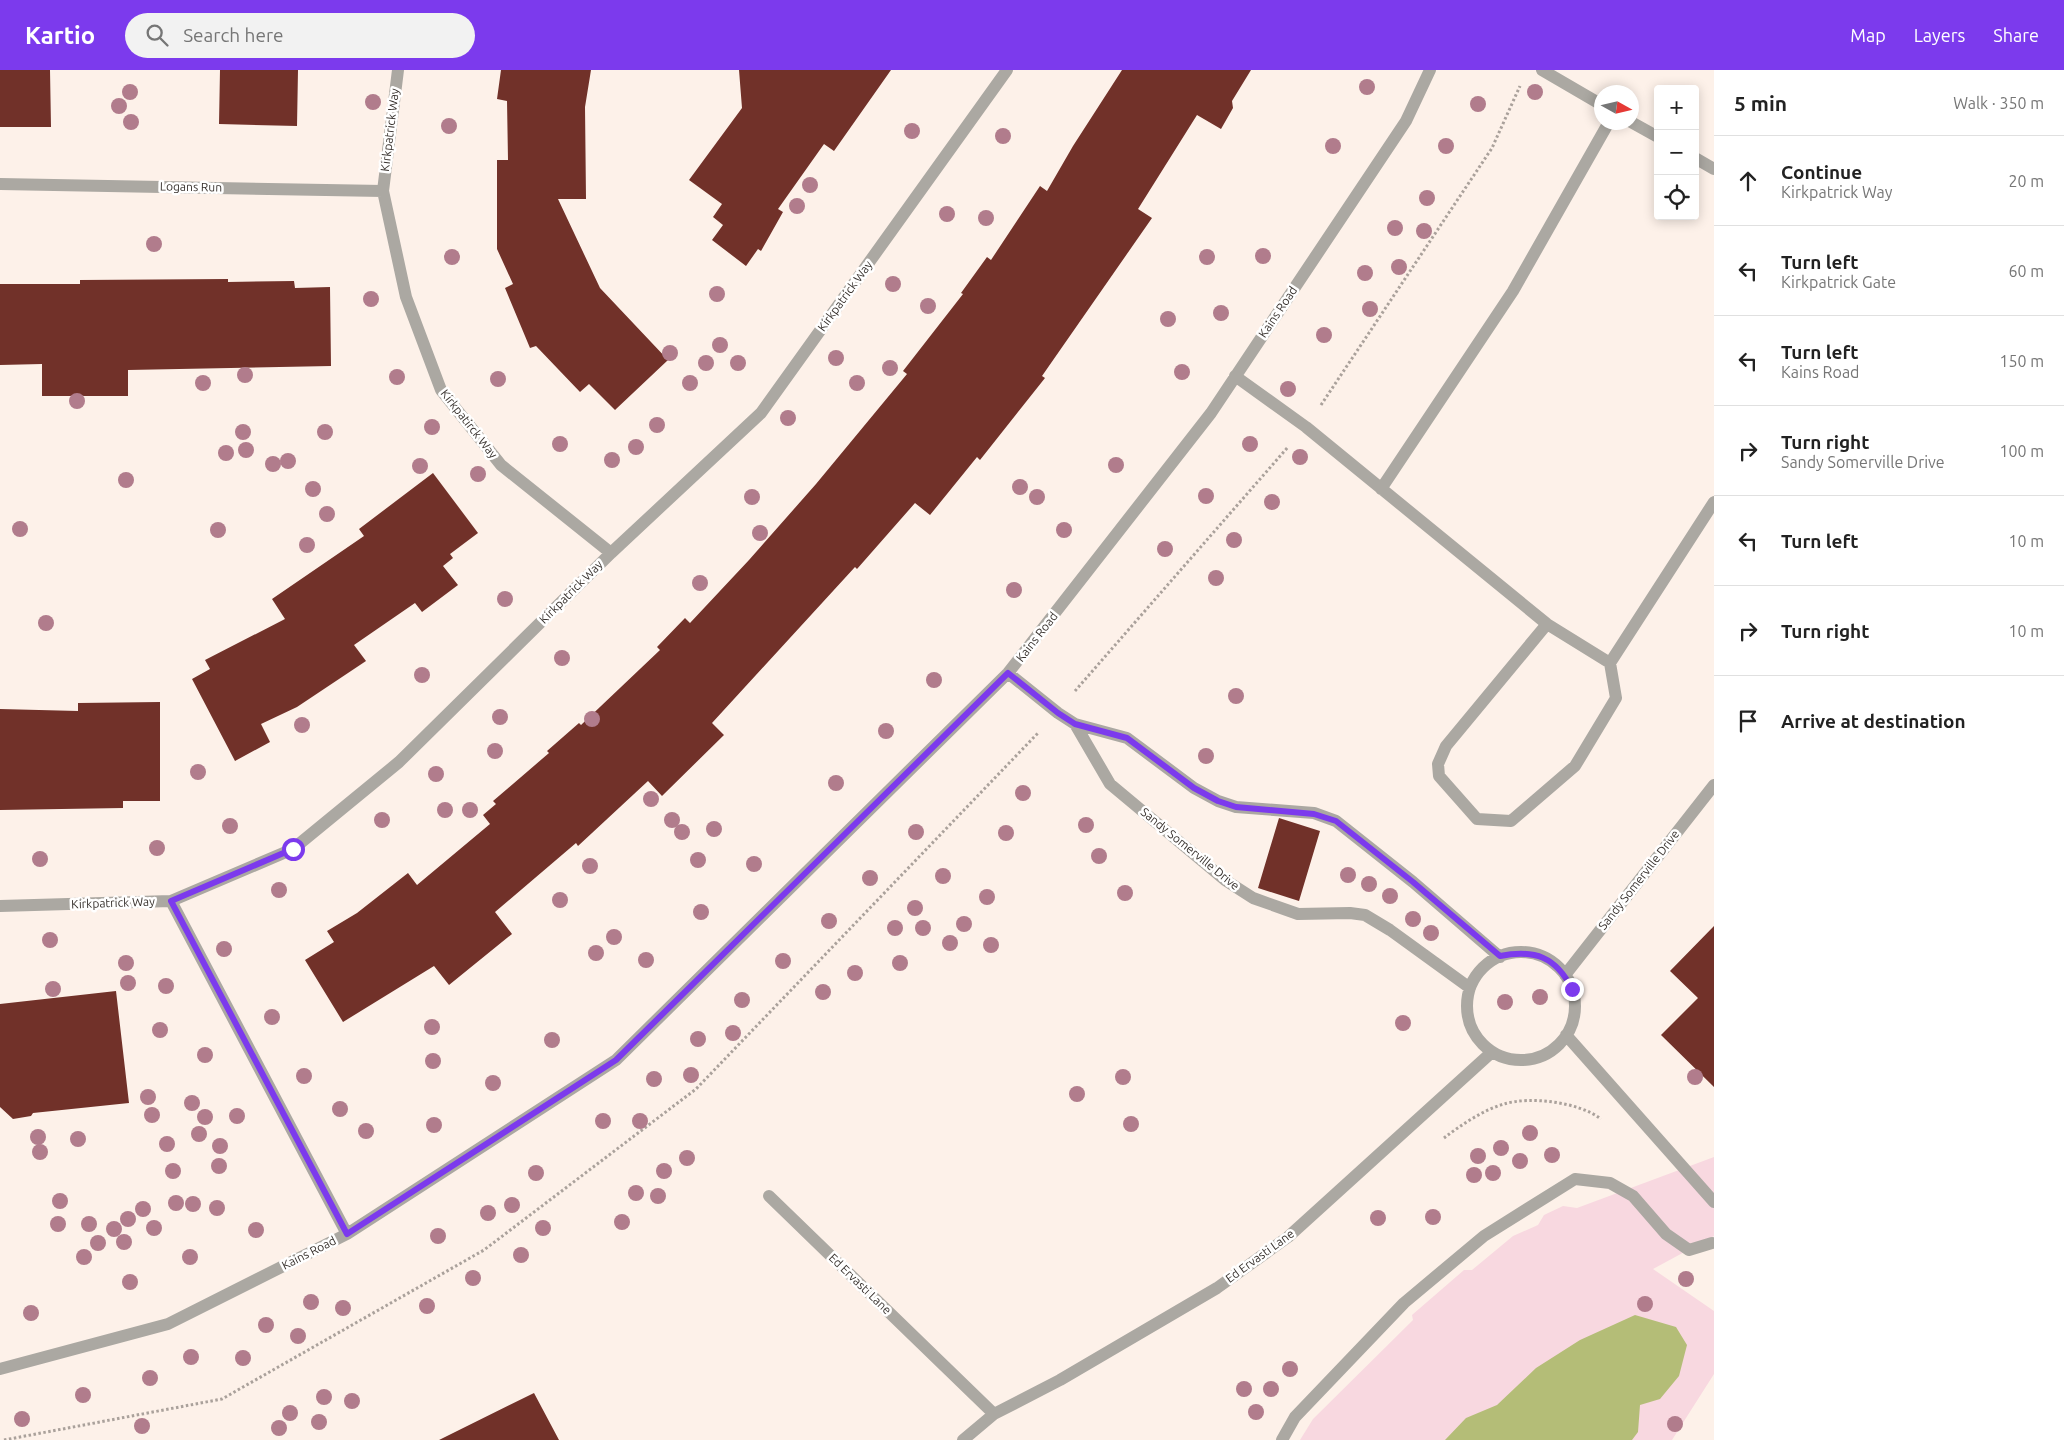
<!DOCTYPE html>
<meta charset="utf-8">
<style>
body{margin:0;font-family:Ubuntu,sans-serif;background:#f2f2f2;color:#222}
.controls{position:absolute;right:15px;top:15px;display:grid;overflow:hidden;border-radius:5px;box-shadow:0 2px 12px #0003}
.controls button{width:45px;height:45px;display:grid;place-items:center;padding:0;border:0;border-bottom:1px solid #e0e0e0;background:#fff;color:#222;font:25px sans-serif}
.compass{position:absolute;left:1594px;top:15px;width:45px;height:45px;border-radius:50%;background:#fff;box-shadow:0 2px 12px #0003;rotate:98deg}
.stop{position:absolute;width:15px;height:15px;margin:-11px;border:4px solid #7c3aed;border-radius:50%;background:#fff}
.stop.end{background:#7c3aed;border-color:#fff;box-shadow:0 1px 5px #0008}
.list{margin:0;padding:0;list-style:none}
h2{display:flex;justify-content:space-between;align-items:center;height:65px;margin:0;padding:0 20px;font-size:21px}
h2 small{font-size:16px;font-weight:400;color:#767676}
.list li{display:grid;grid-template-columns:32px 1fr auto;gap:15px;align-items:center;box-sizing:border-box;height:90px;padding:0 20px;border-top:1px solid #e0e0e0}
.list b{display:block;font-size:19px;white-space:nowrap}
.list p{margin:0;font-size:16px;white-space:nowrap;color:#767676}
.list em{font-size:16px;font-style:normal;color:#767676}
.icon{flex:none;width:28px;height:28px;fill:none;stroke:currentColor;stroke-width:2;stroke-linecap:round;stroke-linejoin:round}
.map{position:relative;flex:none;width:1714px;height:1370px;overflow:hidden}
header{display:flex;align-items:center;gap:30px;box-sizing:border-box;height:70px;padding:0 25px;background:#7c3aed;color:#fff}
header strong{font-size:24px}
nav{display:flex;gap:28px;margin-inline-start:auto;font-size:18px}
.search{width:350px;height:45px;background:#f2f2f2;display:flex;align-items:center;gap:12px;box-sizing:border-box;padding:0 18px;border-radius:28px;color:#767676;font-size:19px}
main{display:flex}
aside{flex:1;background:#fff}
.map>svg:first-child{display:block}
.green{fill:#f8d8e0}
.water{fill:#b4bd77}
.building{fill:#713129}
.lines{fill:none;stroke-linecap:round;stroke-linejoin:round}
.path{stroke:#aaa19b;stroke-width:3;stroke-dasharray:2.5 2.5;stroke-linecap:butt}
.minor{stroke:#aba8a2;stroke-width:12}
.tree{fill:#b17c8c}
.route{stroke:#7c3aed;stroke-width:6}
.labels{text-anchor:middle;stroke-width:5;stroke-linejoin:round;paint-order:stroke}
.street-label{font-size:12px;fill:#37312d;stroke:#fff}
</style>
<header>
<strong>Kartio</strong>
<div class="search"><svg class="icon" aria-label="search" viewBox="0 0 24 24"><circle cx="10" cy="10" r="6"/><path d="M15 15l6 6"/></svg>Search here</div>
<nav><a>Map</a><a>Layers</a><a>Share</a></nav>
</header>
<main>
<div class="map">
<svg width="1714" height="1370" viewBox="0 0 1714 1370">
<rect width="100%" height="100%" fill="#fdf1e9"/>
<!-- green -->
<path class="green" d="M1714,1087V1166L1653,1199L1714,1241V1304L1672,1370H1300L1313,1349L1413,1250L1412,1245L1464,1200H1472L1513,1166L1538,1155L1544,1145L1563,1136L1577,1138Z"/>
<!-- water -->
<path class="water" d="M1635,1245L1676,1257L1687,1275L1679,1306L1660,1329L1640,1335L1638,1362L1632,1370H1445L1466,1348L1497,1335L1536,1298L1580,1270Z"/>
<!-- building -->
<path class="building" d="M0,0H50L51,57H0Z
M220,0H298L297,56L219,54Z
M501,0H591L585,37L586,129H558L600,218L668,290L615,340L589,314L580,322L536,276L530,278L505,218L513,214L497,179V90H508L507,31L497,29Z
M739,0H891L834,81L824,74L778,139L783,142L761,181L758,179L746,196L712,170L723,155L713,147L722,134L689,110L742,38Z
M1122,0H1251L1232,31L1233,38L1221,59L1197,45L1138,139L1152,148L1042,306L1045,308L980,390L977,387L930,445L915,433L857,499L855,497L712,653L724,665L662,726L648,711L578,776L576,773L495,842L512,864L449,915L434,896L343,952L305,890L334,872L327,861L357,843L408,803L417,815L490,754L483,745L496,734L493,731L549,683L547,681L579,653L581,655L660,580L657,577L685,548L690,553L749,490L816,414L907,304L903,301L963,224L961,223L987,187L991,190L1040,116L1047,121L1073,76Z
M228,209V212L294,211L295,218L330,217L331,296L128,300V326H42V294L0,295V214H80V210Z
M433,403L478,463L450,484L453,488L443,496L458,515L422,542L415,533L354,575L366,591L297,637L261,654L270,672L235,691L192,609L210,599L205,590L285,549L272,529L364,466L359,459Z
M160,632V731H123V738L0,740V639L78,641V633Z
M1279,748L1320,761L1299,831L1258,818Z
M1714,856V1017L1661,965L1698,928L1670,901Z
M116,921L129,1033L33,1043L31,1046L13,1049L0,1037V934Z
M534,1323L559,1370H439Z"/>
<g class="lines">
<!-- path -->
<path class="path" d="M1321,335L1492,78L1520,16
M1075,621L1288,377
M1444,1068C1461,1055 1483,1040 1504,1034C1530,1026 1579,1032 1601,1049
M4,1370L222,1329L484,1180L696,1019L1038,663"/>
<!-- minor -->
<path class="minor" d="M398,0L383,121L406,227L441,320L501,395L611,483
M1542,0L1602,35
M1631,52L1658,67
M1695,88L1714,99
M0,114L383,121
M1235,306L1306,357L1547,554L1610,593L1714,432
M1381,419L1513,221L1609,52
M1547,554L1446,676L1438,694L1439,706L1477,749L1511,751L1575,696L1616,628L1610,593
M1008,603L1058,643L1075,654L1127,668L1194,718L1218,731L1236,737L1314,743L1336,751L1413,812L1500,887
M1075,654L1110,714L1225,810L1253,828L1298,844L1350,843L1365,845L1390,860L1470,918
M171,831L347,1164
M0,836L171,831L293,779L399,692L611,483L761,343L1007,0
M1467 936a54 54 0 1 1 108 0a54 54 0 1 1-108 0Z
M1565,905L1714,715
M1566,965L1714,1132
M769,1126L994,1344
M0,1299L168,1254L347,1164L616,990L1008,603L1211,343L1406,51L1430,0
M963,1370L994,1344L1060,1310L1217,1218L1288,1167L1492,982
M1282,1370L1295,1347L1404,1233L1484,1166L1575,1109L1610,1113L1633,1126L1666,1164L1689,1180L1712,1173"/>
</g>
<!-- trees -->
<g class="tree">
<circle cx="1367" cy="17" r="8"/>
<circle cx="130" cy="22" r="8"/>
<circle cx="1535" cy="22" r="8"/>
<circle cx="373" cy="32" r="8"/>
<circle cx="1478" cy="34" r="8"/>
<circle cx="119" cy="36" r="8"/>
<circle cx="131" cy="52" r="8"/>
<circle cx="449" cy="56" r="8"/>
<circle cx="912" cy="61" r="8"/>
<circle cx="1003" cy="66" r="8"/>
<circle cx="1333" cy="76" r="8"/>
<circle cx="1446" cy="76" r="8"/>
<circle cx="810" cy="115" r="8"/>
<circle cx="1427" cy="128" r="8"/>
<circle cx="797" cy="136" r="8"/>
<circle cx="947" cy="144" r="8"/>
<circle cx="986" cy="148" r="8"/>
<circle cx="1395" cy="158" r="8"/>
<circle cx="1424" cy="161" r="8"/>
<circle cx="154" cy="174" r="8"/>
<circle cx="1263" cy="186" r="8"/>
<circle cx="452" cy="187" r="8"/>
<circle cx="1207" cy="187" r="8"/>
<circle cx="1399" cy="197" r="8"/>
<circle cx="1365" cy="203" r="8"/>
<circle cx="893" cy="214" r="8"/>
<circle cx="717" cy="224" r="8"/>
<circle cx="371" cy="229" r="8"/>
<circle cx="928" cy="236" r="8"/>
<circle cx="1370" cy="239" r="8"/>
<circle cx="1221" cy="243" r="8"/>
<circle cx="1168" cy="249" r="8"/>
<circle cx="1324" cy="265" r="8"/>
<circle cx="720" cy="275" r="8"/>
<circle cx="670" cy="283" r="8"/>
<circle cx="836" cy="288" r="8"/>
<circle cx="706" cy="293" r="8"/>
<circle cx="738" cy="293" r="8"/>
<circle cx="890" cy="298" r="8"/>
<circle cx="1182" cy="302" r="8"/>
<circle cx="245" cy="305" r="8"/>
<circle cx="397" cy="307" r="8"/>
<circle cx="498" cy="309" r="8"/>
<circle cx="203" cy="313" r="8"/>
<circle cx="690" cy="313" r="8"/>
<circle cx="857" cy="313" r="8"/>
<circle cx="1288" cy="319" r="8"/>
<circle cx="77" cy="331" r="8"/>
<circle cx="788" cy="348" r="8"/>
<circle cx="657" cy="355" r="8"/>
<circle cx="432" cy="357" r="8"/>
<circle cx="243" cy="362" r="8"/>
<circle cx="325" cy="362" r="8"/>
<circle cx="560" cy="374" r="8"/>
<circle cx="1250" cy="374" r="8"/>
<circle cx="636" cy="377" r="8"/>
<circle cx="246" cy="380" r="8"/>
<circle cx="226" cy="383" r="8"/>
<circle cx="1300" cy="387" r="8"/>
<circle cx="612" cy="390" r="8"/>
<circle cx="288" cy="391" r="8"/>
<circle cx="273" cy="394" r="8"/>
<circle cx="1116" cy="395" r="8"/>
<circle cx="420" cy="396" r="8"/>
<circle cx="478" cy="404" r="8"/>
<circle cx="126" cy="410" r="8"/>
<circle cx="1020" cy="417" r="8"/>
<circle cx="313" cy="419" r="8"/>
<circle cx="1206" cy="426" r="8"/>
<circle cx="752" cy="427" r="8"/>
<circle cx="1037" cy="427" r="8"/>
<circle cx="1272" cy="432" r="8"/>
<circle cx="327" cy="444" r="8"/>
<circle cx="20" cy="459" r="8"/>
<circle cx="218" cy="460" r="8"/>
<circle cx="1064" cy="460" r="8"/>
<circle cx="760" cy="463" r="8"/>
<circle cx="1234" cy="470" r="8"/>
<circle cx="307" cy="475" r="8"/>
<circle cx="1165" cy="479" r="8"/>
<circle cx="1216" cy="508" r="8"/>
<circle cx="700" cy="513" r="8"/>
<circle cx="1014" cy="520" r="8"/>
<circle cx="505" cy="529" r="8"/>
<circle cx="46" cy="553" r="8"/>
<circle cx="562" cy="588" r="8"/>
<circle cx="422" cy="605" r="8"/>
<circle cx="934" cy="610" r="8"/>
<circle cx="1236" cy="626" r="8"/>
<circle cx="500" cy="647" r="8"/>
<circle cx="592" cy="649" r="8"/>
<circle cx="302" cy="655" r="8"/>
<circle cx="886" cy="661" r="8"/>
<circle cx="495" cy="681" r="8"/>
<circle cx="1206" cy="686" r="8"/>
<circle cx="198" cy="702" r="8"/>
<circle cx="436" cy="704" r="8"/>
<circle cx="836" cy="713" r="8"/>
<circle cx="1023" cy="723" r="8"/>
<circle cx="651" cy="729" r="8"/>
<circle cx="445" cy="740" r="8"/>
<circle cx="470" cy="740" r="8"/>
<circle cx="382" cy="750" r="8"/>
<circle cx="672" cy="750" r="8"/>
<circle cx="1086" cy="755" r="8"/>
<circle cx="230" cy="756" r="8"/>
<circle cx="714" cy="759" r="8"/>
<circle cx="682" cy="762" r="8"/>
<circle cx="916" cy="762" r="8"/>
<circle cx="1006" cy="763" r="8"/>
<circle cx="157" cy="778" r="8"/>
<circle cx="1099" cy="786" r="8"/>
<circle cx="40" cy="789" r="8"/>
<circle cx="698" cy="790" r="8"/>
<circle cx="754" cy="794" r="8"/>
<circle cx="590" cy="796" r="8"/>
<circle cx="1348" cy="805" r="8"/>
<circle cx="943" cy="806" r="8"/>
<circle cx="870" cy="808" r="8"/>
<circle cx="1369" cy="814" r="8"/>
<circle cx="279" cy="820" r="8"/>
<circle cx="1125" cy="823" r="8"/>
<circle cx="1390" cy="826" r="8"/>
<circle cx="987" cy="827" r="8"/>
<circle cx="560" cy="830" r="8"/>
<circle cx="915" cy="838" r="8"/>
<circle cx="701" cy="842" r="8"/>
<circle cx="1413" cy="849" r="8"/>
<circle cx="829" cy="851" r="8"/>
<circle cx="964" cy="854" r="8"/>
<circle cx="895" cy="858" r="8"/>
<circle cx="923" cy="858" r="8"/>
<circle cx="1431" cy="863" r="8"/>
<circle cx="614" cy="867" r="8"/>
<circle cx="50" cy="870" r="8"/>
<circle cx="950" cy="873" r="8"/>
<circle cx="991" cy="875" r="8"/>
<circle cx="224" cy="879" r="8"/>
<circle cx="596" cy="883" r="8"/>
<circle cx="646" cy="890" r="8"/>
<circle cx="783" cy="891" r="8"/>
<circle cx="126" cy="893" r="8"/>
<circle cx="900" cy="893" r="8"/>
<circle cx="855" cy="903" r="8"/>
<circle cx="128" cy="913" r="8"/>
<circle cx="166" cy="916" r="8"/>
<circle cx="53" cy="919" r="8"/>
<circle cx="823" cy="922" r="8"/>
<circle cx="1540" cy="927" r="8"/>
<circle cx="742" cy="930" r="8"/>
<circle cx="1505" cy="932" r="8"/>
<circle cx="272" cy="947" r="8"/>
<circle cx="1403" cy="953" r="8"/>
<circle cx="432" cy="957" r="8"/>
<circle cx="160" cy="960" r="8"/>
<circle cx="733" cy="963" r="8"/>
<circle cx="698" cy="969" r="8"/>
<circle cx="552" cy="970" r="8"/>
<circle cx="205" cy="985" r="8"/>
<circle cx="433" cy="991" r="8"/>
<circle cx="691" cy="1005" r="8"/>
<circle cx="304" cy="1006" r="8"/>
<circle cx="1123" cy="1007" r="8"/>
<circle cx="1695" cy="1007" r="8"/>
<circle cx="654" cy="1009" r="8"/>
<circle cx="493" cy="1013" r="8"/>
<circle cx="1077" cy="1024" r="8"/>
<circle cx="148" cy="1027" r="8"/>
<circle cx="192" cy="1033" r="8"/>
<circle cx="340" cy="1039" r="8"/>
<circle cx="152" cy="1045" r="8"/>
<circle cx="237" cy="1046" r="8"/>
<circle cx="205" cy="1047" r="8"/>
<circle cx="603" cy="1051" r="8"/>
<circle cx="640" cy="1051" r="8"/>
<circle cx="1131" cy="1054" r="8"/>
<circle cx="434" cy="1055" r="8"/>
<circle cx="366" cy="1061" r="8"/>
<circle cx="1530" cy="1063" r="8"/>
<circle cx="199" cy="1064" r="8"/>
<circle cx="38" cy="1067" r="8"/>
<circle cx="78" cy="1069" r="8"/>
<circle cx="167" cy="1074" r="8"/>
<circle cx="220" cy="1076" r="8"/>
<circle cx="1501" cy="1078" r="8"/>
<circle cx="40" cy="1082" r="8"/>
<circle cx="1552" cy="1085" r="8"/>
<circle cx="1478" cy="1086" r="8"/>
<circle cx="687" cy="1088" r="8"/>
<circle cx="1520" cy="1091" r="8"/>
<circle cx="219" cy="1096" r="8"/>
<circle cx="173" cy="1101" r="8"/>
<circle cx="664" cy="1101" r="8"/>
<circle cx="536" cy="1103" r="8"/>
<circle cx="1493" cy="1103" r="8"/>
<circle cx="1474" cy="1105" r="8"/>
<circle cx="636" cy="1123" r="8"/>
<circle cx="658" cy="1126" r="8"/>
<circle cx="60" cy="1131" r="8"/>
<circle cx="176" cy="1133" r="8"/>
<circle cx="193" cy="1134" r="8"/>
<circle cx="512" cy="1135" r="8"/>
<circle cx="217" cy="1138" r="8"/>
<circle cx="143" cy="1139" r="8"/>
<circle cx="488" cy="1143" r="8"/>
<circle cx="1433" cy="1147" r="8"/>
<circle cx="1378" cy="1148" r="8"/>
<circle cx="128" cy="1149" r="8"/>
<circle cx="622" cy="1152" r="8"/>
<circle cx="58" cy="1154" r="8"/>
<circle cx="89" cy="1154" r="8"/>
<circle cx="154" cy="1158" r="8"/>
<circle cx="543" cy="1158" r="8"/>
<circle cx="114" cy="1159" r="8"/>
<circle cx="256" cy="1160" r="8"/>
<circle cx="438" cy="1166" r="8"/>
<circle cx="124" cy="1172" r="8"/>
<circle cx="98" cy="1173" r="8"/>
<circle cx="521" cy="1185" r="8"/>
<circle cx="84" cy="1187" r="8"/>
<circle cx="190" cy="1187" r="8"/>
<circle cx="473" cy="1208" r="8"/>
<circle cx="1686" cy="1209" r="8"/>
<circle cx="130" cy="1212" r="8"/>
<circle cx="311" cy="1232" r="8"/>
<circle cx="1645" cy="1234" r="8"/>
<circle cx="427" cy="1236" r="8"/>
<circle cx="343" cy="1238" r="8"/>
<circle cx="31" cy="1243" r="8"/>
<circle cx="266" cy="1255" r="8"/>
<circle cx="298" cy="1266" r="8"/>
<circle cx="191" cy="1287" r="8"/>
<circle cx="243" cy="1288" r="8"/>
<circle cx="1290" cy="1299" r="8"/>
<circle cx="150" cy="1308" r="8"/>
<circle cx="1244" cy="1319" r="8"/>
<circle cx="1271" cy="1319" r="8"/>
<circle cx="83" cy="1325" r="8"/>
<circle cx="324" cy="1327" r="8"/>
<circle cx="352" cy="1331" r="8"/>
<circle cx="1256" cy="1342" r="8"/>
<circle cx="290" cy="1343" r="8"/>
<circle cx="22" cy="1349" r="8"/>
<circle cx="319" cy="1352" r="8"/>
<circle cx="1675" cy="1354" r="8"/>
<circle cx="142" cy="1356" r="8"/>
<circle cx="279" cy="1358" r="8"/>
</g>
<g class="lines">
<!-- route -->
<path class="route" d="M293,779L171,831L347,1164L616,990L1008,603L1058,643L1075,654L1127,668L1194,718L1218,731L1236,737L1314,744L1336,751L1413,812L1500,886C1535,879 1556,887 1572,919"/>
</g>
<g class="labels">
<!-- street labels -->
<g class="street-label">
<text transform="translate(390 60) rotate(-83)" y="4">Kirkpatrick Way</text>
<text transform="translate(191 117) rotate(1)" y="4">Logans Run</text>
<text transform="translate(845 226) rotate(-54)" y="4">Kirkpatrick Way</text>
<text transform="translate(1278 242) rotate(-56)" y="4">Kains Road</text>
<text transform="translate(469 354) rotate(52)" y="4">Kirkpatirck Way</text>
<text transform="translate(571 522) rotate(-45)" y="4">Kirkpatrick Way</text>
<text transform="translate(1037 567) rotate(-52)" y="4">Kains Road</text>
<text transform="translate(1190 779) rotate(39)" y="4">Sandy Somerville Drive</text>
<text transform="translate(1639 810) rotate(-52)" y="4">Sandy Somerville Drive</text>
<text transform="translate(113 833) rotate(-2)" y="4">Kirkpatrick Way</text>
<text transform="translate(309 1183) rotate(-27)" y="4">Kains Road</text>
<text transform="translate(1260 1186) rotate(-36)" y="4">Ed Ervasti Lane</text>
<text transform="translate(860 1214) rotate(44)" y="4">Ed Ervasti Lane</text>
</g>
</g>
</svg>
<div class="controls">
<button>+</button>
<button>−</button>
<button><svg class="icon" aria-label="locate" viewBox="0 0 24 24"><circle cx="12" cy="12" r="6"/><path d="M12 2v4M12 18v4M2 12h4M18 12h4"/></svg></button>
</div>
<svg class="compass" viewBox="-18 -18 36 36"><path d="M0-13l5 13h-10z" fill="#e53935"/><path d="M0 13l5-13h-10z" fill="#767676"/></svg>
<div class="stop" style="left:293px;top:779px"></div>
<div class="stop end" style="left:1572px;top:919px"></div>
</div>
<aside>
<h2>5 min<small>Walk · 350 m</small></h2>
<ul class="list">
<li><svg class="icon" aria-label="ahead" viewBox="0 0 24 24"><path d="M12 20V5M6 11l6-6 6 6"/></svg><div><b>Continue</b><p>Kirkpatrick Way</p></div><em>20 m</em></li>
<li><svg class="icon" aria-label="left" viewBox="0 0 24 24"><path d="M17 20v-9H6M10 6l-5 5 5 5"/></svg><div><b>Turn left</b><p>Kirkpatrick Gate</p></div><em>60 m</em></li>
<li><svg class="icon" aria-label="left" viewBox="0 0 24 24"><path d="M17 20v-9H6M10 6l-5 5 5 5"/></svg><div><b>Turn left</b><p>Kains Road</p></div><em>150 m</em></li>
<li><svg class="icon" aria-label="right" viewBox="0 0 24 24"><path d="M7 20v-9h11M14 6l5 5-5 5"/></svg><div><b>Turn right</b><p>Sandy Somerville Drive</p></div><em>100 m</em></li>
<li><svg class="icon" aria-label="left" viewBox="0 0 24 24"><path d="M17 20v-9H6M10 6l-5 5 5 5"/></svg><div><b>Turn left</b></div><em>10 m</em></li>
<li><svg class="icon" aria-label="right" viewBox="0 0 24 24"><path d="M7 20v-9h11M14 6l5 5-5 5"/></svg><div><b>Turn right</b></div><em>10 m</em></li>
<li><svg class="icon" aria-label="arrive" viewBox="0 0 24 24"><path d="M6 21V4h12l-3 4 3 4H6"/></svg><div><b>Arrive at destination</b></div></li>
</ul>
</aside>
</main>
